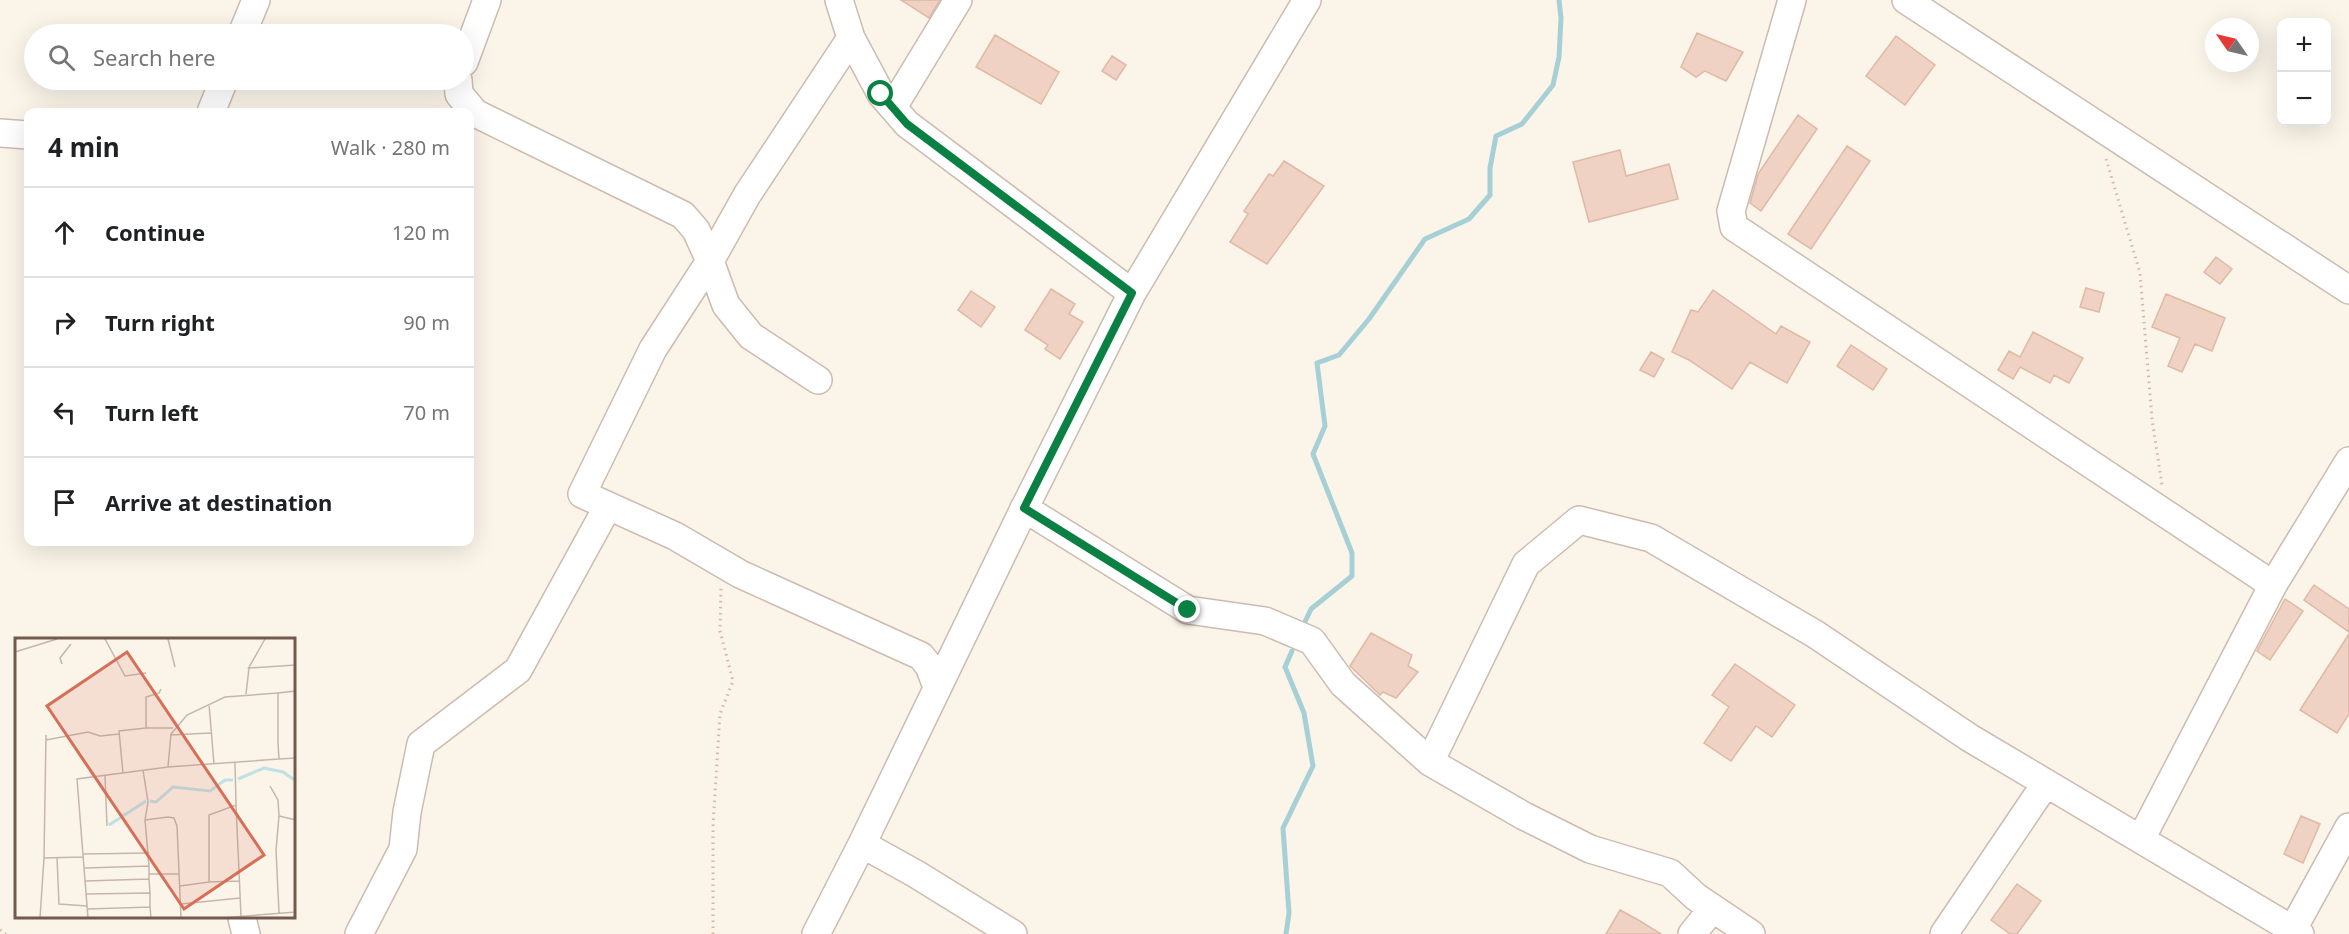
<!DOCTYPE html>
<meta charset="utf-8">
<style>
body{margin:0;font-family:"Noto Sans",sans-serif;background:#f6f6f6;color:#202124}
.controls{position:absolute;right:18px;top:18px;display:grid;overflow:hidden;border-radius:12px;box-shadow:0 6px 24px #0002}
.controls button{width:54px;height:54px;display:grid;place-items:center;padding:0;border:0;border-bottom:2px solid #e0e0e0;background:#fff;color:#202124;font:30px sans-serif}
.compass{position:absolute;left:2205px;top:18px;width:54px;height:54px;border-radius:50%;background:#fff;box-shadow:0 6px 24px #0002;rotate:304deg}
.stop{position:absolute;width:18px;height:18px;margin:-14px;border:4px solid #0b8043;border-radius:50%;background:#fff}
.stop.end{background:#0b8043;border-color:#fff;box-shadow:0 2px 6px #0008}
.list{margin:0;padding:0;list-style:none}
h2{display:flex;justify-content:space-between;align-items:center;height:78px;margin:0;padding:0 24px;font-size:26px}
h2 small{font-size:20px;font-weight:400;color:#757577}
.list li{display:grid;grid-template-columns:39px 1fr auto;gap:18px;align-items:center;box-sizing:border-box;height:90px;padding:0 24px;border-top:2px solid #e0e0e0}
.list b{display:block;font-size:22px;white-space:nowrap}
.list em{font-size:20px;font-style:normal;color:#757577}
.icon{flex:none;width:33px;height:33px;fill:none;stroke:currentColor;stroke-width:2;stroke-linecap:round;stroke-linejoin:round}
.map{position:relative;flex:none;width:2349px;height:934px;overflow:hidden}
.search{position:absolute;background:#fff;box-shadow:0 6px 24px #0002;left:24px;top:24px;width:450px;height:66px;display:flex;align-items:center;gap:15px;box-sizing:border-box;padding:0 21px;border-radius:33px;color:#757577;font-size:22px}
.panel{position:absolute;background:#fff;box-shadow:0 6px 24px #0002;left:24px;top:108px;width:450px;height:438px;border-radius:12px}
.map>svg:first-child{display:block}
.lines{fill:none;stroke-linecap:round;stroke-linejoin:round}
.stream{stroke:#a6d0d5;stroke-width:5}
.building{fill:#efd2c3;stroke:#e0b9a4;stroke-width:1.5}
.minor-casing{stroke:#cdbbb0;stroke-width:30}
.path{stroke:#d4b6a5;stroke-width:3;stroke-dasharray:1.5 4.5;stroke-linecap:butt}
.minor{stroke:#fff;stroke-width:27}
.route{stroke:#0b8043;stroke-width:8}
.inset-river{fill:none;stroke:#bfe0e4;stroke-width:3}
.inset-road{fill:none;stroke:#c5b6ab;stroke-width:1.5}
.view{fill:#d76e57;fill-opacity:0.15;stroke:#d76e57;stroke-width:3}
.inset-edge{fill:none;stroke:#745a4e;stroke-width:3}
</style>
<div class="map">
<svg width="2349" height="934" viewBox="0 0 2349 934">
<rect width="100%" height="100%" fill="#fbf4e9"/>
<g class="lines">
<!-- stream -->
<path class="stream" d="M1303,626L1311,609L1352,576V553L1313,454L1325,426L1317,363L1339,355L1369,319L1425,239L1469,219L1490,195V168L1496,136L1522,124L1553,85L1559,57L1561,18L1559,0
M1286,934L1289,913L1283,828L1313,766L1304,713L1285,667L1292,651"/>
</g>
<!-- building -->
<path class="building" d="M901,0H940L929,18Z
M1697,33L1743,52L1726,81L1705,71L1696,77L1681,67Z
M995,35L1059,72L1041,104L976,67Z
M1896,36L1935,65L1905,105L1866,76Z
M1112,56L1126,65L1116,80L1102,71Z
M1798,115L1817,129L1761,211L1750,203L1758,174Z
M1847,146L1870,161L1811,249L1788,234Z
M1620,150L1626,176L1669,164L1678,199L1589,222L1573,162Z
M1284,161L1324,186L1267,264L1230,242L1248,214L1244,211L1269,174L1273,176Z
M2216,257L2232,269L2220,284L2204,272Z
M2086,288L2104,293L2099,312L2080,307Z
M1051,289L1075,304L1069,314L1083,322L1060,359L1045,349L1048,345L1025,330Z
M1713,290L1776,334L1781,326L1810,342L1787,383L1750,362L1732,389L1689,360L1672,352L1691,310L1698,312Z
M971,291L995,307L981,327L958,310Z
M2166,294L2225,318L2212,351L2195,344L2182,372L2168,366L2180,338L2152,327Z
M2033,332L2083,358L2069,383L2054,375L2050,383L2020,367L2013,379L1998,370L2009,351L2020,357Z
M1851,345L1887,369L1873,390L1837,366Z
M1651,352L1664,359L1654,377L1640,370Z
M2314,585L2349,609V632L2304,600Z
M2285,599L2303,611L2270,660L2257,651Z
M1371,633L1412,655L1408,666L1418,672L1396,698L1383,692L1380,695L1350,666Z
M2349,634V714L2337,733L2300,710Z
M1735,664L1795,705L1772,737L1756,726L1731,761L1704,743L1729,707L1712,695Z
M2301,816L2320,824L2303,863L2284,854Z
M2017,884L2041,901L2017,934H2010L1991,920Z
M1620,910L1640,921L1661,934H1606Z"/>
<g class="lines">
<!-- minor casing -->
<g class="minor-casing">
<path id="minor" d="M839,0L851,38L881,94L907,124L1132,293
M1792,0L1731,211L1734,227L2273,585L2349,461
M1906,0L2349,290
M242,34L256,0
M464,62L487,0
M458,80L459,94L475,113L683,215L696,230L710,261L747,195L851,38
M893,107L958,0
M211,112L224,80
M0,133L28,135
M710,261L653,349L582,494L675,536L740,574L921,656L929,666L937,687
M710,261L726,305L751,336L818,380
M1024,508L1188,610L1265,621L1312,641L1343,684L1430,762L1524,816L1590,849L1670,873L1696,897L1751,934
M1430,762L1526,564L1579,520L1651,538L1815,634L1970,738L2300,934
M2141,839L2273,585
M862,844L916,874L1013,934
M242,918L246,934
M2293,929L2349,827
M359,934L403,849L407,812L421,744L518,670L608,506
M816,934L862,844L1022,513L1132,293L1307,0
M1692,934L1712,909
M1944,934L2046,783"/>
</g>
<!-- path -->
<path class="path" d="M2106,159L2140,273L2152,419L2162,485
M0,930L6,934
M713,934V825L720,714L733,681L720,631L721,588"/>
<!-- minor -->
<use href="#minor" class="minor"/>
</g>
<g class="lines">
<!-- route -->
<path class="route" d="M881,94L907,124L1132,293L1024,508L1188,610"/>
</g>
<!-- overview -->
<g transform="translate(15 638)">
<rect width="280" height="280" fill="#fbf4e9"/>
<path class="inset-river" d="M223,141L249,130L268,134L281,143M135,163L141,164L158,149L195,153L210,142H218M94,187L131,163"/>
<path class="inset-road" d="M90,1L110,38L131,35M153,1L160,29M0,14L42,1M47,26L45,20L56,6M233,31L250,1M146,51L144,55L131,59V90H158M281,53L263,55V105L264,121L281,120M231,56L234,30L281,27M194,66L199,126M155,97L196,95M31,102L73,94L85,98L104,96M220,125L221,167M153,129L156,96L172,77L210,59L263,55M128,132L133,164L130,182L134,228M108,135L104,93L131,90M90,138L92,188M255,148L263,162L264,178M130,182L153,179L159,180L162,188L166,280M68,216L134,215M29,220L31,97M42,220L44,266L72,268M70,230L134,228V241M134,236H164M70,243L134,241L135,255M224,243L194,244V177L221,167L226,278M165,248L194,244M71,256L135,255V269M166,266L225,260M72,271L135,269L136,280M264,275L261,212L264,178L281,182M25,280L29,220L68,219M73,280L62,141L153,129L264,121M206,280L281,274"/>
<path class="view" d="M112,14L249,217L169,271L32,68Z"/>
<rect width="280" height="280" class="inset-edge"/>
</g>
</svg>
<div class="controls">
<button>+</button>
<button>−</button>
</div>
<svg class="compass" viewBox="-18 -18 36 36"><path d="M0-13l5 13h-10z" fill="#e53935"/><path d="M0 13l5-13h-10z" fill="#757577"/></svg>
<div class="stop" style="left:881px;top:94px"></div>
<div class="stop end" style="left:1188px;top:610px"></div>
<div class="search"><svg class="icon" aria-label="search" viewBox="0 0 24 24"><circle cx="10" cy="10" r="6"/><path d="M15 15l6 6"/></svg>Search here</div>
<section class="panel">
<h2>4 min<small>Walk · 280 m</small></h2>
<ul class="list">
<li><svg class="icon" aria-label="ahead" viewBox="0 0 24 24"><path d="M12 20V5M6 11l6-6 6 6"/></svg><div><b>Continue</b></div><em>120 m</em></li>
<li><svg class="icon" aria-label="right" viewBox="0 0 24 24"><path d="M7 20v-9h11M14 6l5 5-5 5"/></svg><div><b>Turn right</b></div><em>90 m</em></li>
<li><svg class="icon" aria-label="left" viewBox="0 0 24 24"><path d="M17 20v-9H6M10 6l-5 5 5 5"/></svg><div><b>Turn left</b></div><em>70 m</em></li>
<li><svg class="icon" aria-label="arrive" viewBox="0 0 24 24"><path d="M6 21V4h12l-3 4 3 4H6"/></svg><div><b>Arrive at destination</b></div></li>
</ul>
</section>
</div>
